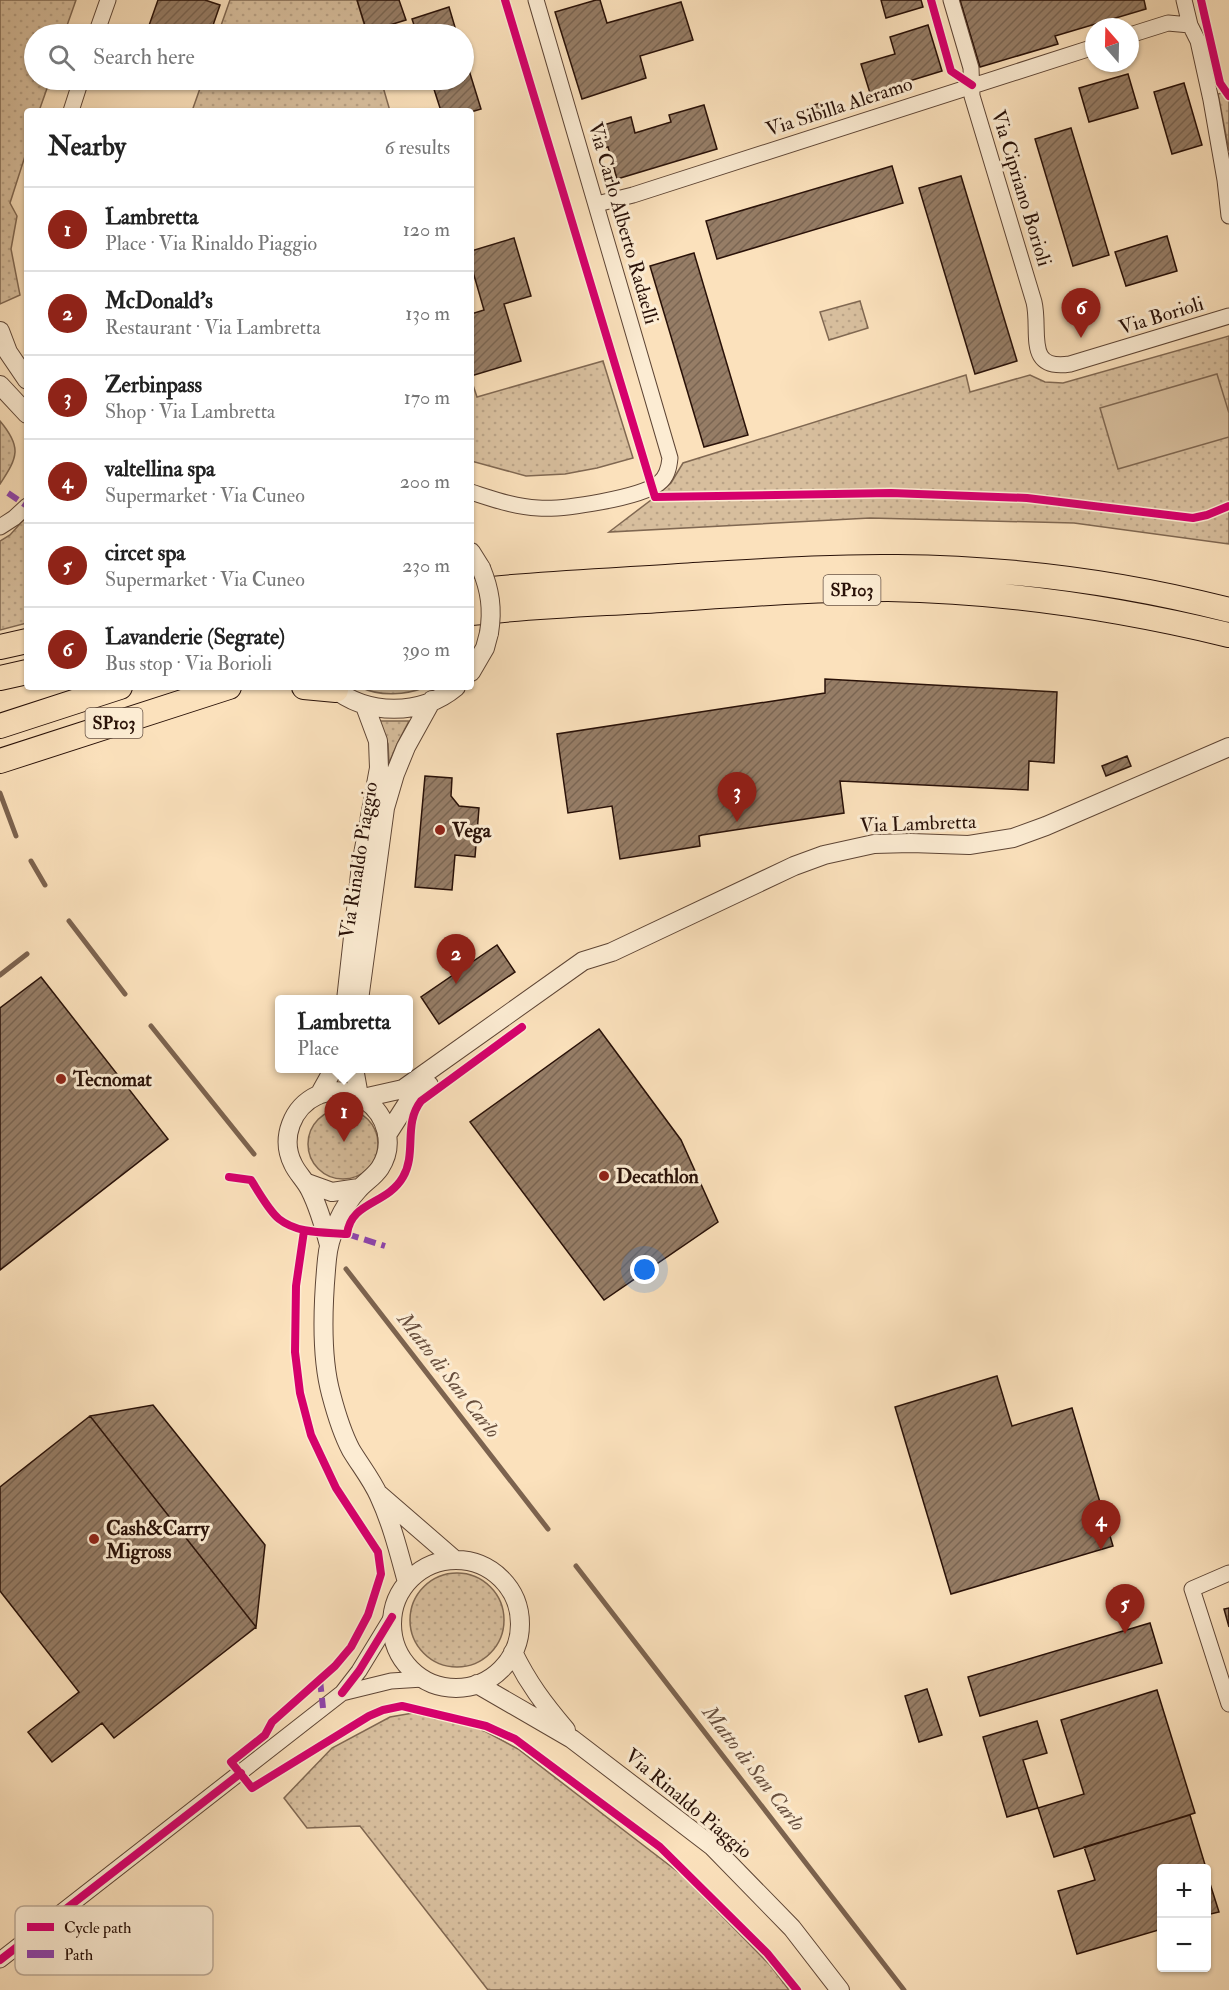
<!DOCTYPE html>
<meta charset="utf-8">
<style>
body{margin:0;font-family:"IM FELL Double Pica",serif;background:#f2f2f2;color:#222}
.controls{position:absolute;right:18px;bottom:18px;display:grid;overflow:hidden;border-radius:6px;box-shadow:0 2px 4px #0004}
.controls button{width:54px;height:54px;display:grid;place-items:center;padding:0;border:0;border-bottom:2px solid #e0e0e0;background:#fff;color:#222;font:30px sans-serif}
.compass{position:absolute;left:1085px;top:18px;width:54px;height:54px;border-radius:50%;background:#fff;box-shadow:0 2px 4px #0004;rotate:340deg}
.you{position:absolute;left:645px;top:1270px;width:21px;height:21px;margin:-15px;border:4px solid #fff;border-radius:50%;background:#1a73e8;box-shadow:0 0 0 9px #1a73e833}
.badge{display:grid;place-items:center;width:39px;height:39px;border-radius:50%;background:#8f2418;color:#fff;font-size:20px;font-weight:700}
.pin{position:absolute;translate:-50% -50px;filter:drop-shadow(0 2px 3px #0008)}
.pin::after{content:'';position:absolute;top:32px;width:21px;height:18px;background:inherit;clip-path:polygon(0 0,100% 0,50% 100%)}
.popup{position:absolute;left:275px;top:995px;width:138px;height:78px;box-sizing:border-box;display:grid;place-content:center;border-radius:6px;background:#fff;filter:drop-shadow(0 2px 4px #0005);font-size:20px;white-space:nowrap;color:#767676}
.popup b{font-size:22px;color:#222}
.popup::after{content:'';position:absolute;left:50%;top:100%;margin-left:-12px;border:12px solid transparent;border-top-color:#fff}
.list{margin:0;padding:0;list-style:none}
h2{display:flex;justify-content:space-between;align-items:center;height:78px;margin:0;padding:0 24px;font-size:26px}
h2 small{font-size:20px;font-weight:400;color:#767676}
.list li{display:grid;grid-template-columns:39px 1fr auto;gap:18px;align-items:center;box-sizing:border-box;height:84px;padding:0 24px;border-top:2px solid #e0e0e0}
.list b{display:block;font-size:22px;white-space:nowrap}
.list p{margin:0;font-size:20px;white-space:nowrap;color:#767676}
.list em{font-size:20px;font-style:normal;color:#767676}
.icon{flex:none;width:33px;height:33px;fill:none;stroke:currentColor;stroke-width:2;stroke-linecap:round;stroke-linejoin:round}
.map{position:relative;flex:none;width:1229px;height:1990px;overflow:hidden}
.search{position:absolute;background:#fff;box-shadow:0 2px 4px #0004;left:24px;top:24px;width:450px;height:66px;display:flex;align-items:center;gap:15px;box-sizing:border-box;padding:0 21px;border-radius:33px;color:#767676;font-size:22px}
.panel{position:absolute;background:#fff;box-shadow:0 2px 4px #0004;left:24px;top:108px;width:450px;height:582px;border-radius:6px}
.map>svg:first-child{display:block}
.grass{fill:url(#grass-dots);stroke:#806852;stroke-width:1.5}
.garden{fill:#d7be9d;stroke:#806852;stroke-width:1.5}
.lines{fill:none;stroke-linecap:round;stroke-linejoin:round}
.stream{stroke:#7c634f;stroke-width:5}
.building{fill:url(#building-hatch);stroke:#291108;stroke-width:1.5}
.minor-casing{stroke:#5e4535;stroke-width:17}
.tertiary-casing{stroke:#5e4535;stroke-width:20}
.trunk-casing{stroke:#291108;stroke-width:26}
.minor{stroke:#fcecd3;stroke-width:15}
.tertiary{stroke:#fcecd3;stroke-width:18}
.trunk{stroke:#fbe1bc;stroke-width:24}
.tertiary-bridge-casing{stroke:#5e4535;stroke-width:20;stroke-linecap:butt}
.tertiary-bridge{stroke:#fcecd3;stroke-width:18}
.quiet{stroke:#8e44ad;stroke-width:6;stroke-dasharray:12 6;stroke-linecap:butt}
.cycleway-casing{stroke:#fcecd3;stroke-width:11}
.cycleway{stroke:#d6006c;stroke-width:8}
.poi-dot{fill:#8f2418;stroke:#fcecd3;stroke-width:2}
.labels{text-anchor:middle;stroke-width:6;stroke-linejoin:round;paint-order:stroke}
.shield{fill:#fcecd3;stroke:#685345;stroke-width:1.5}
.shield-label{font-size:18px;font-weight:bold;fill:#291108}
.street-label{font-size:20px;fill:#291108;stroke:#fcecd3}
.poi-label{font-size:20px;font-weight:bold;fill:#291108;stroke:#fcecd3;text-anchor:start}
.water-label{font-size:21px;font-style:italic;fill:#684f3e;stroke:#fcecd3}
.key{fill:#fcecd3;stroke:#bdaa96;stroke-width:1.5}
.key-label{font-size:16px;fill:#291108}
</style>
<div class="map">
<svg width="1229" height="1990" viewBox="0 0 1229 1990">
<defs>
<pattern id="grass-dots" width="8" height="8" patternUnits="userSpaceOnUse" patternTransform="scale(1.5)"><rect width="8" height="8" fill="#d7be9d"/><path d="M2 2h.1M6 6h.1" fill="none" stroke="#b9a286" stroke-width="1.8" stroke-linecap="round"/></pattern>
<pattern id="building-hatch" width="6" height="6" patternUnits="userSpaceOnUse" patternTransform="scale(1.5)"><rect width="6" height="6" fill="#967d66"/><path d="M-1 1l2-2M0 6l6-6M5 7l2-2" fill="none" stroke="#7a6552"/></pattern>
</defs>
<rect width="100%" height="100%" fill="#fbe1bc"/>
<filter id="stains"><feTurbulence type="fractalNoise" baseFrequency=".00333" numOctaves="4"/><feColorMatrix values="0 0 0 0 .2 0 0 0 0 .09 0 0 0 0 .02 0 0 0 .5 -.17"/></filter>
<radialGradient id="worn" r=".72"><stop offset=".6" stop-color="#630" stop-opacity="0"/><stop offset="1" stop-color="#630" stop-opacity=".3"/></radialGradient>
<!-- grass -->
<path class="grass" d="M0,0H76L64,34H34V80H50L39,111H27V150L10,203L17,216L11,249L20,295L0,304Z
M230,0H357L367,34H218Z
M203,80H381L390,111H192Z
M1229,91V151L1218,94Z
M860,301L868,328L829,340L820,312Z
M1229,336V544L1074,523L870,518L609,532L655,497L671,483L683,463L966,375L970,392L1030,375L1045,382L1063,383Z
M603,361L633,458L597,468L565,474L526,476L471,461V379L477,397Z
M0,421C22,447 18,457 0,484Z
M27,516V623L0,630V541L10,535Z
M360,687H426C406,695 380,697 360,687Z
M378,721H409L397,744L389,763L388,744Z
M308 1144a35 35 0 1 1 70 0a35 35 0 1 1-70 0Z
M410 1620a47 47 0 1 1 94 0a47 47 0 1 1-94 0Z
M413,1713L479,1728L518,1749L682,1875L770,1965L789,1990H488L360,1826L307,1828L284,1798L332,1748L390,1717Z"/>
<!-- garden -->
<path class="garden" d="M1217,374L1229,413V437L1118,469L1100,408Z"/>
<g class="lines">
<!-- stream -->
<path class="stream" d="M0,793L16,836
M31,861L45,885
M69,921L125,994
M0,975L27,954
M151,1026L254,1154
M346,1269L548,1529
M576,1566L904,1990"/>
</g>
<!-- building -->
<path class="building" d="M158,0H205L220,5L210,34H146Z
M357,0H399L406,20L367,32Z
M596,0H600L607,23L681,2L693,40L640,56L646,78L582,99L555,12Z
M881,0H921L923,7L886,18Z
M960,0H1144L1146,9L1055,36L1058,44L980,67Z
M449,7L457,34H417L412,19Z
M928,25L942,71L870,93L861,64L895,54L890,37Z
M464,54L481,109L471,112L441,111L431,80H464Z
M1128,74L1138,108L1089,122L1079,88Z
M1184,83L1202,145L1172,154L1154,92Z
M821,103L825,118L814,121L810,106Z
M704,105L717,149L617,179L608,147L599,149L593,128L631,117L635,133L671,122L669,115Z
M1071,128L1109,255L1073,266L1035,139Z
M892,166L903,203L717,259L706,221Z
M961,176L1017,361L975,374L919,188Z
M1167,236L1177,271L1126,286L1115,252Z
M514,238L531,296L504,304L521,361L471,376V314L484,310L471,265V251Z
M694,253L748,435L704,447L650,266Z
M825,679L1057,692L1054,763L1029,761L1028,790L840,781L844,813L702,835L699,836L700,846L620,859L612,806L568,813L557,734L825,693Z
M1127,756L1131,766L1106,776L1102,766Z
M425,776L452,778L451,796L459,806L479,808L475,857L455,855L452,890L415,887Z
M497,945L515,972L439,1024L421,997Z
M41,977L168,1139L0,1270V1008Z
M599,1029L681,1140L718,1222L604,1300L470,1122Z
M997,1376L1012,1426L1072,1408L1113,1546L951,1594L895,1407Z
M153,1405L265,1545L256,1627L90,1416Z
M90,1416L256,1627L114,1738L102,1723L52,1762L28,1732L79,1692L0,1591V1487Z
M1229,1608V1627L1224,1609Z
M1150,1623L1162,1663L980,1716L968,1677Z
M927,1689L942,1735L919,1742L905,1696Z
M1157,1690L1195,1813L1054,1857L1038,1808L1084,1794L1061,1720Z
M1037,1721L1047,1753L1023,1760L1038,1808L1007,1817L983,1737Z
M1190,1815L1206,1868H1162V1929L1077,1954L1058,1891L1095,1880L1084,1847Z
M1206,1871L1219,1912L1206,1915Z"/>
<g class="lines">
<!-- minor casing -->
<g class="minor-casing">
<path id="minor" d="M951,0L971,68L972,96L1034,302C1041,331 1024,371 1070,364L1229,316
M1184,0L1190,25L1198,41L1211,100L1225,180L1229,216
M96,34L108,0
M1130,35L1168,23L1190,25
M71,111L81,80
M597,204L633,195L1094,47
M471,492C493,499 515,507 538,508C563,510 640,498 659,483C667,477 669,468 670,458L536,0
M0,527L14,518L27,506
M1229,1573L1192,1589L1229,1704
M342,1693L391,1681L423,1679
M0,1960L342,1693L359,1671L392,1617"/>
</g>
<!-- tertiary casing -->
<g class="tertiary-casing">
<path id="tertiary" d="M0,331L8,352L27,380
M0,385L27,414
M471,552L481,568
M471,672L485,648L489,633
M332,687C367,716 421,716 456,687
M346,1000L361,865L379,768L378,741L365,706
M359,1000L385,808L395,774L406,747L432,700
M354,1068L359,1096
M319,1095L334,1068
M363,1098L403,1089L583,961L612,952L794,866L824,855L874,844L911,843L969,845L1013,838L1046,826L1229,747
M387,1135L410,1099L429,1085
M307,1183L332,1192L359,1188
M329,1245C324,1226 319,1208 310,1190C305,1180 297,1173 293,1164C280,1138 292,1107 318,1095C333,1089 352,1090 365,1100C387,1115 395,1145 380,1168C374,1177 365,1182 358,1190C342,1207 329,1236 327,1259C323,1300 320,1354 331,1394C336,1413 342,1433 351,1450C360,1465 372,1480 379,1496C392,1524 399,1553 407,1582
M380,1495L455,1560
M392 1624a64 64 0 1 1 128 0a64 64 0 1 1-128 0Z
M513,1652C528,1683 544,1704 566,1730
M477,1684L572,1739L712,1846L792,1928L840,1990"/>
</g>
<!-- trunk casing -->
<g class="trunk-casing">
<path id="trunk" d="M471,591C540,583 610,581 679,576C752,572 824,566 897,567C1008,568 1121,582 1229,610
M471,613C534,606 598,604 661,600C737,595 812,589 888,589C1003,591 1117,608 1229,635
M0,647L27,641
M0,678L27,672
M304,687L336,690
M0,726L120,687
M0,761L229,687"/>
</g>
<!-- minor -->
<use href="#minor" class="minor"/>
<!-- tertiary -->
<use href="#tertiary" class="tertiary"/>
<!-- trunk -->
<use href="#trunk" class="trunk"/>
<!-- tertiary-bridge casing -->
<g class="tertiary-bridge-casing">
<path id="tertiary-bridge" d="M481,568C490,590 493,609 489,633"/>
</g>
<!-- tertiary-bridge -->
<use href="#tertiary-bridge" class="tertiary-bridge"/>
<!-- quiet -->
<path class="quiet" d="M8,493L27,506
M347,1234L385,1246
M320,1680L323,1708"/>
<!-- cycleway casing -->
<g class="cycleway-casing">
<path id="cycleway" d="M505,0L655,497L891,493L1027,498L1193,518L1207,515L1229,506
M931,0L951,71L972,85
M1201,0L1220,83L1229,96
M229,1177L251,1180C258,1191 269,1211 279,1219C298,1234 324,1232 347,1234C351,1201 387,1205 403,1177C417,1153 403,1124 421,1101L522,1027
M304,1231L296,1286L295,1352L300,1393L311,1435L336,1488L378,1552L381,1574L368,1615L351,1647L335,1666L272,1722L265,1735L231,1762L252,1788L369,1716L383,1710L402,1706L486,1726L515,1739L660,1847L767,1953L797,1990
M342,1693L359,1671L392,1617
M0,1960L241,1773"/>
</g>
<!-- cycleway -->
<use href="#cycleway" class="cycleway"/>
</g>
<!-- markers -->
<g class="poi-dot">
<circle cx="440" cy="830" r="6"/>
<circle cx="61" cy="1079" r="6"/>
<circle cx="604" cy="1176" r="6"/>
<circle cx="94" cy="1539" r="6"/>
</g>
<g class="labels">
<!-- shield labels -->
<g class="shield">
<rect x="823.5" y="575" width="57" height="30" rx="4.5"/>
<rect x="85.5" y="708" width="57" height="30" rx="4.5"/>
</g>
<g class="shield-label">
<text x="852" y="596">SP103</text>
<text x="114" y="729">SP103</text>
</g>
<!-- street labels -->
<g class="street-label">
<text transform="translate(839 106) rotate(-18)" y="7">Via Sibilla Aleramo</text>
<text transform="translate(1022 188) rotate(73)" y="7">Via Cipriano Borioli</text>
<text transform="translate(624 223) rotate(74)" y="7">Via Carlo Alberto Radaelli</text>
<text transform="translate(1161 315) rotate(-17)" y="7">Via Borioli</text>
<text transform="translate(918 823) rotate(-2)" y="7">Via Lambretta</text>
<text transform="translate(358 860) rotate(-81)" y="7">Via Rinaldo Piaggio</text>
<text transform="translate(689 1803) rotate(40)" y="7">Via Rinaldo Piaggio</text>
</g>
<!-- poi labels -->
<g class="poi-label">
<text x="452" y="837">Vega</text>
<text x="73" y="1086">Tecnomat</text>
<text x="616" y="1183">Decathlon</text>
<text x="106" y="1535">Cash&amp;Carry<tspan x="106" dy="23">Migross</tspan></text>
</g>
<!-- water labels -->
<g class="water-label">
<text transform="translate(449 1375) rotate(52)" y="7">Matto di San Carlo</text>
<text transform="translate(754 1768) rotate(52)" y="7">Matto di San Carlo</text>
</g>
</g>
<!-- legend -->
<rect x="15" y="1906" width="198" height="69" rx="9" class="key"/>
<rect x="27" y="1923" width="27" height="8" fill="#d6006c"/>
<rect x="27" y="1950" width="27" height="8" fill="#8e44ad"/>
<g class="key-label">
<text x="64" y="1933">Cycle path</text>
<text x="64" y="1960">Path</text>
</g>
<rect width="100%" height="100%" filter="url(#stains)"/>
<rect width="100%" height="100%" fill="url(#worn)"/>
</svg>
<div class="controls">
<button>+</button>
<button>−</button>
</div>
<svg class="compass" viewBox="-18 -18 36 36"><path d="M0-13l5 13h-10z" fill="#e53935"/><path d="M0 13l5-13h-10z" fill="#767676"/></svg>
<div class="you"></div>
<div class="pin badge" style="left:344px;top:1142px">1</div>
<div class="popup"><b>Lambretta</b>Place</div>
<div class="pin badge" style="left:456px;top:984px">2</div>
<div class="pin badge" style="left:737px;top:822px">3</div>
<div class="pin badge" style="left:1101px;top:1550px">4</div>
<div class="pin badge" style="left:1125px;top:1634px">5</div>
<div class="pin badge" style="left:1081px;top:338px">6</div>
<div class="search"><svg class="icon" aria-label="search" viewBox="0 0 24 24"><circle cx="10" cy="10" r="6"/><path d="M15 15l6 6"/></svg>Search here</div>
<section class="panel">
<h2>Nearby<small>6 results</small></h2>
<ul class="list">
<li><span class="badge">1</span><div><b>Lambretta</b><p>Place · Via Rinaldo Piaggio</p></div><em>120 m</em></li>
<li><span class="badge">2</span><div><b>McDonald's</b><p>Restaurant · Via Lambretta</p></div><em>130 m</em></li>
<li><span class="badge">3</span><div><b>Zerbinpass</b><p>Shop · Via Lambretta</p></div><em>170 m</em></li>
<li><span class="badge">4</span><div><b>valtellina spa</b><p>Supermarket · Via Cuneo</p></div><em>200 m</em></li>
<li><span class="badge">5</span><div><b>circet spa</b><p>Supermarket · Via Cuneo</p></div><em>230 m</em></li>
<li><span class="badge">6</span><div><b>Lavanderie (Segrate)</b><p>Bus stop · Via Borioli</p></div><em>390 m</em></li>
</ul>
</section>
</div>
